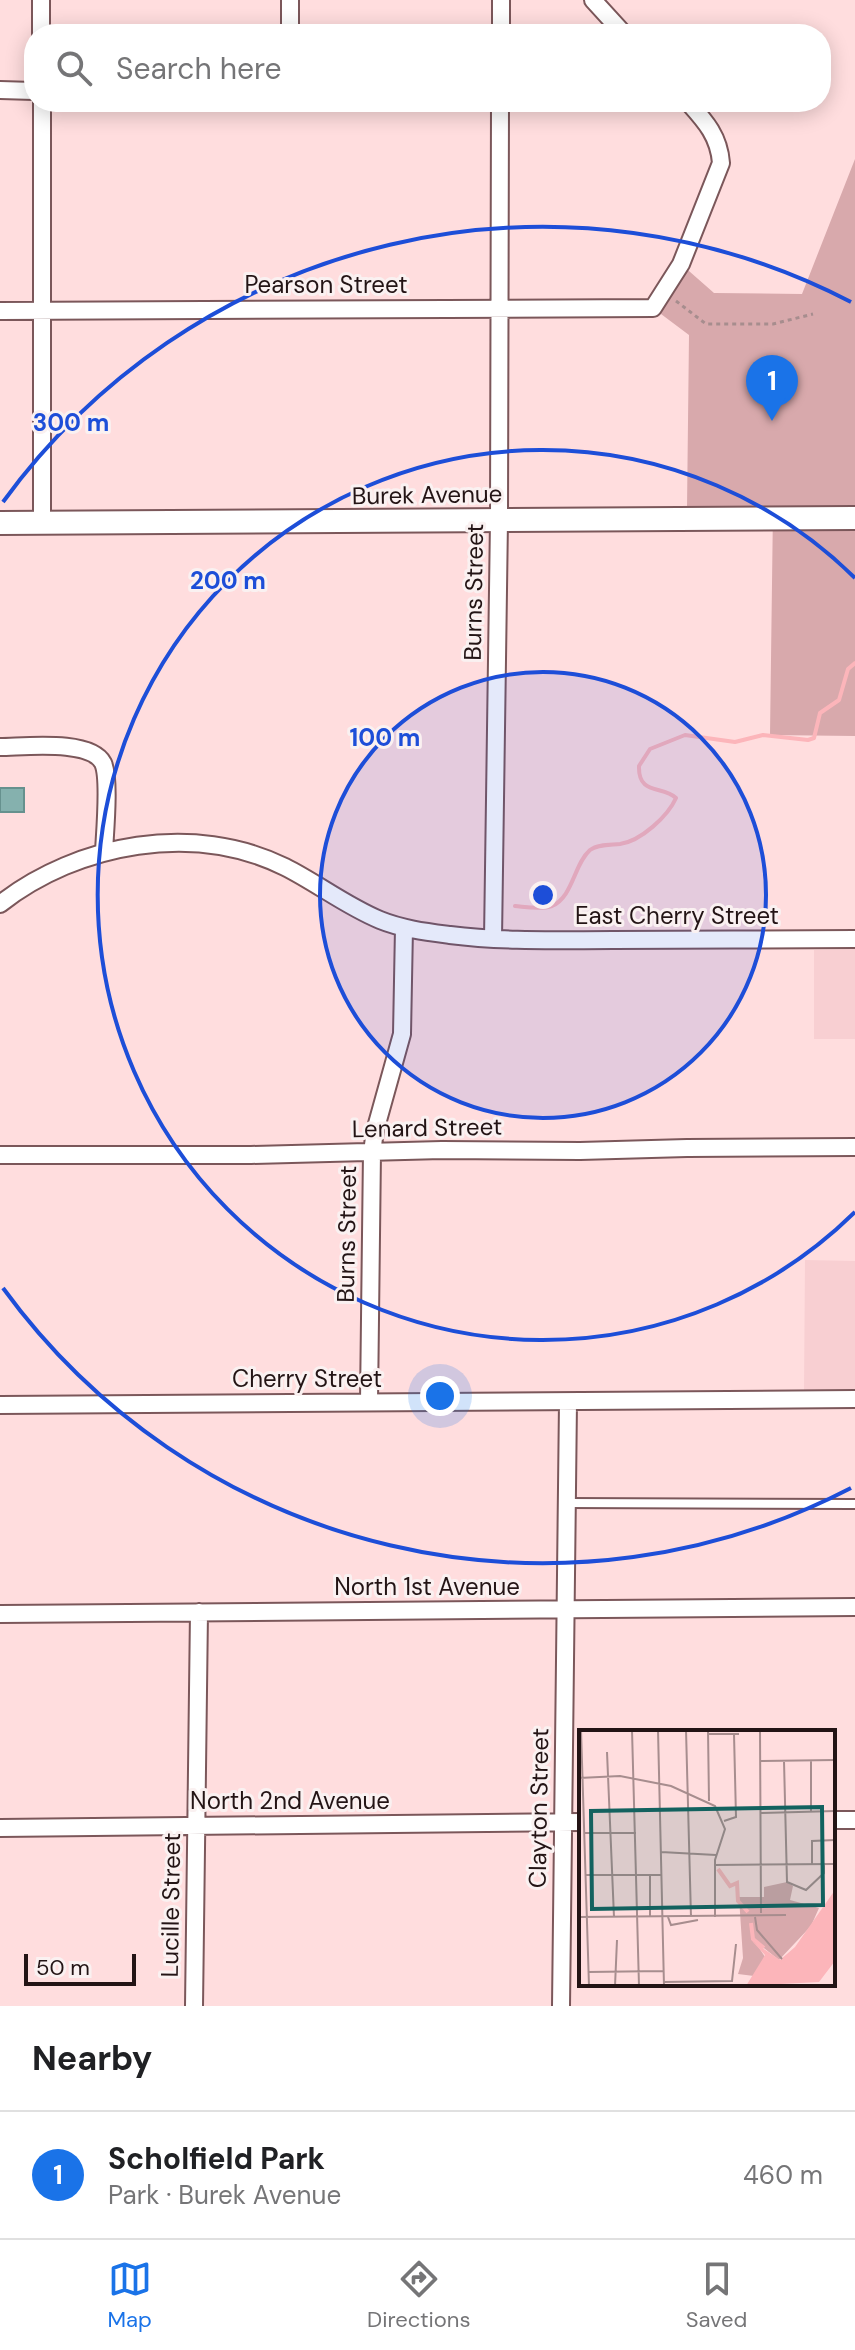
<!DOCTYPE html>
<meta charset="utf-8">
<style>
body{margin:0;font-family:"DM Sans",sans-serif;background:#f2f2f2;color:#202124}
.scale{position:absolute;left:24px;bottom:20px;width:112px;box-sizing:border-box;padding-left:8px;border:4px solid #231415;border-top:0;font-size:22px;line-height:28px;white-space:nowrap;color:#231415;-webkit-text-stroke:6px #faf1f1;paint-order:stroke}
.you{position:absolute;left:440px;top:1396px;width:28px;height:28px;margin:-20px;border:6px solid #fff;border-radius:50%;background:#1a73e8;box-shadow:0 0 0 12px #1a73e833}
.badge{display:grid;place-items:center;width:52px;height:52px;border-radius:50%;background:#1a73e8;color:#fff;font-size:26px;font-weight:700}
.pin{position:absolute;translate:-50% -66px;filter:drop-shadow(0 2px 4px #0008)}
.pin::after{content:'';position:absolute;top:42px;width:28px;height:24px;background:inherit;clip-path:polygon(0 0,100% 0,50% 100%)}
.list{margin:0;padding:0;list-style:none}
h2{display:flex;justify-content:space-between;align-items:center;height:104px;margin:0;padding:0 32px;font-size:34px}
h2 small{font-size:26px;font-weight:400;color:#757577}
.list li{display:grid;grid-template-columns:52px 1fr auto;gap:24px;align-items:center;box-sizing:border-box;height:128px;padding:0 32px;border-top:2px solid #e0e0e0}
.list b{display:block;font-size:30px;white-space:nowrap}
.list p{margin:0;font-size:26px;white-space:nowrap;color:#757577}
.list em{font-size:26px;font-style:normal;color:#757577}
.icon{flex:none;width:44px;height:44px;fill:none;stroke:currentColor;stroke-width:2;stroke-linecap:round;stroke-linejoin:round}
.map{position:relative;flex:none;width:855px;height:2006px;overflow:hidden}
.search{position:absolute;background:#fff;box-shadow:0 4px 20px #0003;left:24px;right:24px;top:24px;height:88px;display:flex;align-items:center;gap:20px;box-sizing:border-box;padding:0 28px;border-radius:32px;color:#757577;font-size:30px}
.sheet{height:232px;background:#fff}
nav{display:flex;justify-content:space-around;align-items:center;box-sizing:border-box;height:112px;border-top:2px solid #e0e0e0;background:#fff;font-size:22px;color:#757577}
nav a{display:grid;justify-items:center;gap:4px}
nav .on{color:#1a73e8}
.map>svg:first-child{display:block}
.built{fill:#f8cfd2}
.green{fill:#d8a9ac}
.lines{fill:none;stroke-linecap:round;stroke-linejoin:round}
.stream{stroke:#fcb5ba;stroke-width:4}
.building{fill:#85b1ae;stroke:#66918e;stroke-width:2}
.service-casing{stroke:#7b575a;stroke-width:12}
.minor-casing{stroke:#7b575a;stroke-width:20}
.tertiary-casing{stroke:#7b575a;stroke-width:26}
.path{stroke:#a78d8e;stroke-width:3;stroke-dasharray:4 4;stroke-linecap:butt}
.service{stroke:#fff;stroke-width:8}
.minor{stroke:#fff;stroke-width:16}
.tertiary{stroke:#fff;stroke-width:22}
.ring{fill:none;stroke:#1d4ed8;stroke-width:4}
.labels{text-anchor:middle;stroke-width:6;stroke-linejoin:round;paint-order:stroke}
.street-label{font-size:24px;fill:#231415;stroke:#faf1f1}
.inset-river{fill:none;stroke:#fcb5ba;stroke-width:4}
.inset-road{fill:none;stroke:#a78d8e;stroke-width:2}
.view{fill:#13625f;fill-opacity:0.15;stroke:#13625f;stroke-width:4}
.inset-edge{fill:none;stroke:#231415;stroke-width:4}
.centre{fill:#1d4ed8;stroke:#faf1f1;stroke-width:4}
.ring-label{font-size:24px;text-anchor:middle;font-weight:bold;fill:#1d4ed8;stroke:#faf1f1;stroke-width:6;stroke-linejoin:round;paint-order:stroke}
</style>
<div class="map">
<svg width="855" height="2006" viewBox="0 0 855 2006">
<rect width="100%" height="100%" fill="#ffddde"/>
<!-- built -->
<path class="built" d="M855,949V1039H814V950Z
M805,1260L855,1261V1390L804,1391Z"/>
<!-- green -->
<path class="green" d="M855,159V736L770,735L773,508H687L689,335L653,308L681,264L714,293L802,294Z"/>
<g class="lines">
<!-- stream -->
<path class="stream" d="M515,906C526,907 541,910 552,906C573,897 574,864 590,850C598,844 611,845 620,844C641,841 668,816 676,798C663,785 638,796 639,766L650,749L685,735L735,742L763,735L808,740L814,738L820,713L839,700L848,669L855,663"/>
</g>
<!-- building -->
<path class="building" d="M0,788H24V812H0Z"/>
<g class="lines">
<!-- service casing -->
<g class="service-casing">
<path id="service" d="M567,1503L855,1504"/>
</g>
<!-- minor casing -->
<g class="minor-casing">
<path id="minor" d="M41,0V34
M593,0L624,34
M290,34V0
M501,34V0
M0,90L34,91
M42,102V523
M0,311L653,308L681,264L721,163C719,136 705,121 688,102
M0,747C24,747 90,739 103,763C110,778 105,832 104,851
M0,904C78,843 194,822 285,867C317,883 346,906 380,920C402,929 427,932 450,935C505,942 559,940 613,940C694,940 774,939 855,939
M493,939L499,520L500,102
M0,1155H251L442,1150L580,1151L687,1148L855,1147
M369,1402L372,1152L375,1131L402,1034L404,928
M0,1405L855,1399
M0,1614L855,1607
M833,1820H855
M0,1828L581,1822
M194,2006L199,1612
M561,2006L568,1402"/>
</g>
<!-- tertiary casing -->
<g class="tertiary-casing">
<path id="tertiary" d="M0,523L855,518"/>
</g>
<!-- path -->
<path class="path" d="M676,301L706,324H773L813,314"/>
<!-- service -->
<use href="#service" class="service"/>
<!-- minor -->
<use href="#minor" class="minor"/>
<!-- tertiary -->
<use href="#tertiary" class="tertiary"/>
</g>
<!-- distance rings -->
<circle cx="543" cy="895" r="223" fill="#1d4ed8" fill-opacity=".12"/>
<g class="ring">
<circle cx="543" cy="895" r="223"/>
<path d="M855 1212A445 445 0 1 1 855 578"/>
<path d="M851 1488A668 668 0 0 1 3 1288M3 502A668 668 0 0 1 851 302"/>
</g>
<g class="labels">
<!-- street labels -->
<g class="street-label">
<text x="326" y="293">Pearson Street</text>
<text transform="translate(427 495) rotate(-1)" y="8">Burek Avenue</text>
<text transform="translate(474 592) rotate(-89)" y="8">Burns Street</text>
<text x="677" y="924">East Cherry Street</text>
<text transform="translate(427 1128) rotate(-1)" y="8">Lenard Street</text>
<text transform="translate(347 1234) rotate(-89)" y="8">Burns Street</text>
<text x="307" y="1387">Cherry Street</text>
<text x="427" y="1595">North 1st Avenue</text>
<text x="290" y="1809">North 2nd Avenue</text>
<text transform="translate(539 1808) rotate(-89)" y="8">Clayton Street</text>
<text transform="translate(171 1905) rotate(-89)" y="8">Lucille Street</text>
</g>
</g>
<!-- overview -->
<g transform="translate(579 1730)">
<rect width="256" height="256" fill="#ffddde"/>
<path d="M208,152L214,156L211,170L240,178L232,196L200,230L175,210L186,227L175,246L159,244L164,228L160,167H185V157Z" fill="#d8a9ac"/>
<path d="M256,160V231L240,252L167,256L186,225L173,211L201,230L216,217Z" fill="#fcb5ba"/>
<path class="inset-river" d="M139,139L151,156L158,153L159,171L169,182M172,193L174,209L185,218"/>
<path class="inset-road" d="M2,0L10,256M53,0L60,256M79,0L85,256M107,0L112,187M129,0L130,71M181,0L182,183M130,4H160M28,22L35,187M232,30V82M181,31L256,30M205,31L208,152L227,160L245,143V134M0,48L41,46L92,56L136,76L146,99L136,130V187M182,83L256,81M145,91L157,87L155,4M5,103H57M82,122L137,125M135,135L255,134M233,135V111L256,110M6,145H82M71,145V187M0,187L207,185M89,187L92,195L119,190M176,187L178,200L203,229M9,242L84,241M84,252L153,251L157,214M36,256L38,210"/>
<path class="view" d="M243,77L244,175L13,179L12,81Z"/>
<rect width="256" height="256" class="inset-edge"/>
</g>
<circle cx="543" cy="895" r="12" class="centre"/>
<g class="ring-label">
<text x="71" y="431">300 m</text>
<text x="228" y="589">200 m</text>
<text x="385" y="746">100 m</text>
</g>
</svg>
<div class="scale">50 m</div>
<div class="you"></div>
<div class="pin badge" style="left:772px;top:421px">1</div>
<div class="search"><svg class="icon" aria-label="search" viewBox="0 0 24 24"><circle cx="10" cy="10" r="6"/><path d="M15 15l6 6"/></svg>Search here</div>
</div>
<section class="sheet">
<h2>Nearby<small></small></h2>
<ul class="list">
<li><span class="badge">1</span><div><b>Scholfield Park</b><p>Park · Burek Avenue</p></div><em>460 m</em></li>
</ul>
</section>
<nav>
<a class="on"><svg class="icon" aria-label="map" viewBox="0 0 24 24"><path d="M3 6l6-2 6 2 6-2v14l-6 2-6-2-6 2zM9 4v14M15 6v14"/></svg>Map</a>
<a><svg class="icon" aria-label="directions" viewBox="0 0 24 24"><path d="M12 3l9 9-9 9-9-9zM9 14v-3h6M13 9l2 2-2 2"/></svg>Directions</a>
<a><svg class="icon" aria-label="saved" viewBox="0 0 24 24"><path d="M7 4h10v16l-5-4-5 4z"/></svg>Saved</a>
</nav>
